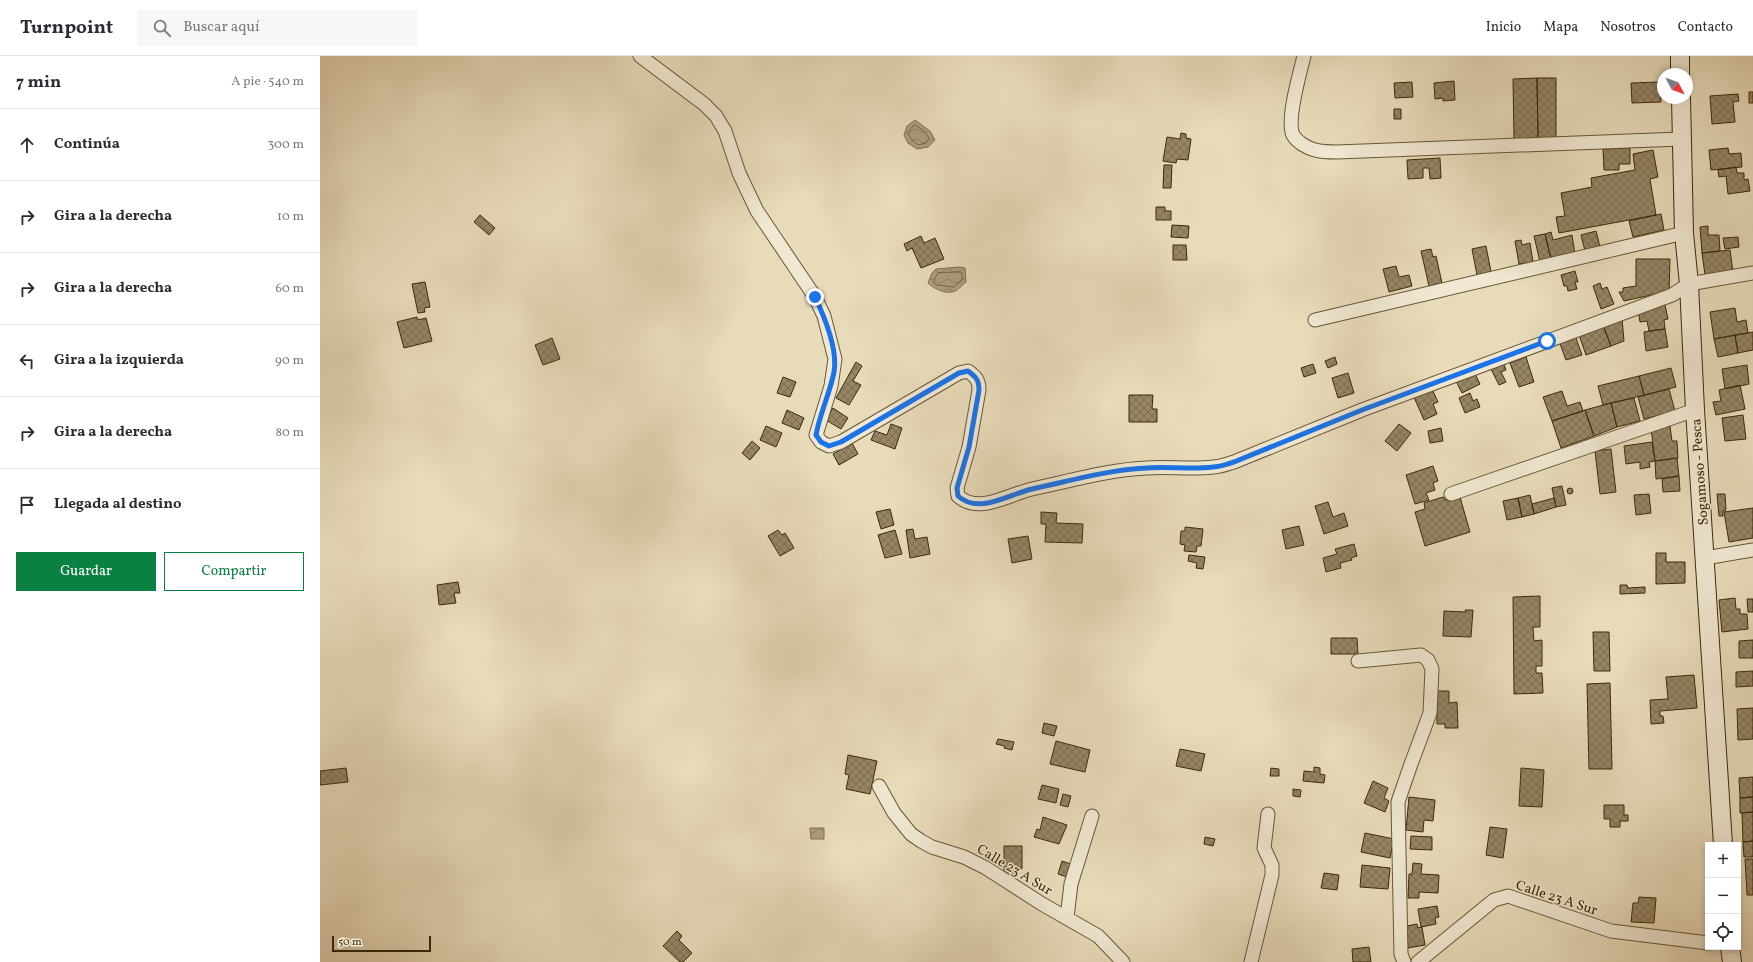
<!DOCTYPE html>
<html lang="es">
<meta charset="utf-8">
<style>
body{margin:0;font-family:Vollkorn,serif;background:#f7f7f7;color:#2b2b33}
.controls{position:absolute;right:12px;bottom:12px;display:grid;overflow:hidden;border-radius:0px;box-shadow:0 2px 6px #0003}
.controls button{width:36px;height:36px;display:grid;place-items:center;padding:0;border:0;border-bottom:1px solid #e1e1e2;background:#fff;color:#2b2b33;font:20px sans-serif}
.compass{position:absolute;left:1337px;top:12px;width:36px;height:36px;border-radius:50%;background:#fff;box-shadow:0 2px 6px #0003;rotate:131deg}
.scale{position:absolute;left:12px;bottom:10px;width:99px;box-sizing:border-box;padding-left:4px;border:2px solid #3d290a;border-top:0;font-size:11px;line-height:14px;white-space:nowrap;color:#3d290a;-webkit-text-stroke:3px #f0e8d2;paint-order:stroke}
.stop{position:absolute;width:12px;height:12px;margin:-9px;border:3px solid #1a73e8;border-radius:50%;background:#fff}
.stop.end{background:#1a73e8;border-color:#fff;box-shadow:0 1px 4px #0008}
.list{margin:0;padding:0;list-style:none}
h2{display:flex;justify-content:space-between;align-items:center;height:52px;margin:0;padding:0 16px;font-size:17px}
h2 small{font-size:13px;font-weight:400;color:#7c7c81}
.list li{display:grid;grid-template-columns:26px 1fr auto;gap:12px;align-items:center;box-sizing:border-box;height:72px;padding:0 16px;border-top:1px solid #e1e1e2}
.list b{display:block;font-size:15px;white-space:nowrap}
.list em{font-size:13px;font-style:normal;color:#7c7c81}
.actions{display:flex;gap:8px;padding:12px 16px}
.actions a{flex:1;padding:9px 0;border:1px solid #0b8043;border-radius:0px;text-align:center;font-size:14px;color:#0b8043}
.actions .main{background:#0b8043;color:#fff}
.icon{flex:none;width:22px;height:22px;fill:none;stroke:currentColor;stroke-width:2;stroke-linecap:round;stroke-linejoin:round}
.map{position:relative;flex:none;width:1433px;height:906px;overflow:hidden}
header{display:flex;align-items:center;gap:24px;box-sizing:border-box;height:56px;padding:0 20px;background:#fff;border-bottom:1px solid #e1e1e2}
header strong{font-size:19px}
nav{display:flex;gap:22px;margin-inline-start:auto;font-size:14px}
.search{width:280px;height:36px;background:#f7f7f7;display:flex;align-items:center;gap:10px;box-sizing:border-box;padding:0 14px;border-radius:0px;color:#7c7c81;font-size:15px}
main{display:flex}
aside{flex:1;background:#fff}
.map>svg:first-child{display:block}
.water{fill:url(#water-waves);stroke:#816f50}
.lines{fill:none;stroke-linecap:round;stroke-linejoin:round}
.shore{stroke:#766444;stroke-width:1}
.building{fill:url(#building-cross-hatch);stroke:#3d290a}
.minor-casing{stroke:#685636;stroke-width:15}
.secondary-casing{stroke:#3d290a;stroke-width:20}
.minor{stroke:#f0e8d2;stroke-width:13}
.secondary{stroke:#f0e8d2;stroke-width:18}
.route{stroke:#1a73e8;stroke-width:5}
.labels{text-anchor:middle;stroke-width:3;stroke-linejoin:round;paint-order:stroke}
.street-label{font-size:14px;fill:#3d290a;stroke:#f0e8d2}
</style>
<header>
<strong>Turnpoint</strong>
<div class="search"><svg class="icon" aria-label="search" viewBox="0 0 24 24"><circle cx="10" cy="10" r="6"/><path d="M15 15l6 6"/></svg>Buscar aquí</div>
<nav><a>Inicio</a><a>Mapa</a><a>Nosotros</a><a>Contacto</a></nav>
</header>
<main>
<aside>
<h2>7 min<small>A pie · 540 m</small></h2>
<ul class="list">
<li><svg class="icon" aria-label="ahead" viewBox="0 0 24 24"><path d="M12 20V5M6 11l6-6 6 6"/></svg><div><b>Continúa</b></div><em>300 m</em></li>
<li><svg class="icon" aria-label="right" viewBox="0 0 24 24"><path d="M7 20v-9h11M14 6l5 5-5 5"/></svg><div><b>Gira a la derecha</b></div><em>10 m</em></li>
<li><svg class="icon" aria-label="right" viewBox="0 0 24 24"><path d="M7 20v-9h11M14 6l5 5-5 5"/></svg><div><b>Gira a la derecha</b></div><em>60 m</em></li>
<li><svg class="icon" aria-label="left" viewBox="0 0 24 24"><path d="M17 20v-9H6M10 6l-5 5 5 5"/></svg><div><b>Gira a la izquierda</b></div><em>90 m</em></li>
<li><svg class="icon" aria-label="right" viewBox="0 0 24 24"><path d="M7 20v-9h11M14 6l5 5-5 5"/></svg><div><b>Gira a la derecha</b></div><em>80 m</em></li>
<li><svg class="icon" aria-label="arrive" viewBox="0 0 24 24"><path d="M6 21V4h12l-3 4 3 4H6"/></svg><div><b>Llegada al destino</b></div></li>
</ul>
<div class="actions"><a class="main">Guardar</a><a>Compartir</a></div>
</aside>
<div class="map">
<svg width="1433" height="906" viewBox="0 0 1433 906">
<defs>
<pattern id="water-waves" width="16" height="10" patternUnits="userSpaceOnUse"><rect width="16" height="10" fill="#ae9e7e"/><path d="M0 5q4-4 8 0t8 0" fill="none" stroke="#8f8165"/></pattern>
<pattern id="building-cross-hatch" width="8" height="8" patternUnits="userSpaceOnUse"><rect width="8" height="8" fill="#968666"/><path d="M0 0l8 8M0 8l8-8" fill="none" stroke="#7c6e52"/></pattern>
</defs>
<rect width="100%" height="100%" fill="#e8dbba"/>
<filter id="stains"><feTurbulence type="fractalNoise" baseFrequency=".005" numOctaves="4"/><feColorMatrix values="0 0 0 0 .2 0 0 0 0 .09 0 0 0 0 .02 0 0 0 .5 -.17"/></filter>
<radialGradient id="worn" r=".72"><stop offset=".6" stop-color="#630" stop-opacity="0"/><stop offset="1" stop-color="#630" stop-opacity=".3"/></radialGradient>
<!-- water -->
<path class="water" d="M595,64L610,75L615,84L608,91L597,93L588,87L584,79L587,70Z
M640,211L645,212L646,226C643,228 640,232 637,234C628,240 614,233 608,227L612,217L616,213Z
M490,772H504V783H491Z"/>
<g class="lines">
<!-- shore -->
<path class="shore" d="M595,69L603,74L609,82L606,87L598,89L592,84L588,78L591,72Z
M640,216L642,217V224L634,231L617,229L613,226L618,217Z"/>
</g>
<!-- building -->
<path class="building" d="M1217,22H1236V82H1218Z
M1217,22L1218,82L1194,83L1193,23Z
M1134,25L1135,44L1123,45V42L1115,43L1114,27Z
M1092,26L1093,41L1075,42L1074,27Z
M1340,26L1341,46L1312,47L1311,27Z
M1429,36H1433V47H1429Z
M1418,38L1419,45L1413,46L1415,66L1392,68L1390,40Z
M1074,53H1081V63H1074Z
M861,77L866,78V82L871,83L868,104L857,103L856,107L843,105L847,81L860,83Z
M1310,92V108H1299V114H1284L1283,93Z
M1408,92L1409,98L1421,97L1422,111L1391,114L1389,94Z
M1333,94L1338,121L1330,123L1336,159L1239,177L1236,161L1245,160L1241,137L1272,131L1271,122L1315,114L1313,98Z
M1120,102L1121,122L1110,123L1109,112H1103V122L1088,123L1087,104Z
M844,109H852L851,132H843Z
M1416,111L1417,117H1424V124L1428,123L1430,135L1408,138L1406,120L1399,121L1398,114Z
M836,151H845V155H851V164H836Z
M1341,158L1344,174L1313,181L1309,165Z
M160,159L175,172L169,179L154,166Z
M852,169L869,170L868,182L851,181Z
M1388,170V179H1399L1400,195L1382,197L1380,171Z
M1276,175L1280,191L1265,195L1261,179Z
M1231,176L1233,184L1252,179L1255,198L1231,203L1225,178Z
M1225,178L1231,203L1220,206L1214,180Z
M601,180L604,187L615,182L624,203L601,212L592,192L587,195L584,188Z
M1418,181L1419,191L1405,193L1403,182Z
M1201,184L1202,189L1210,187L1213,206L1199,208L1195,185Z
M853,189H866L867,204H853Z
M1166,190L1171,216L1157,219L1152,193Z
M1111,193L1113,201L1116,200L1122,227L1109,230L1101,195Z
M1410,194L1413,216L1385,219L1382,197Z
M1316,203H1350L1349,235L1304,245L1299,236H1303V232L1316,230Z
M1076,210L1079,221L1089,219L1092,230L1069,236L1063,213Z
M1255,215L1258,226H1255L1257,233L1248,235L1247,230H1244L1241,219Z
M105,226L110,251L104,252L105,256L98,257L92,228Z
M1280,227L1282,233L1287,231L1294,248L1281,253L1273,230Z
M1345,249L1348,263L1344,264L1345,273L1329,275L1327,265L1320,266L1318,254Z
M1415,252L1417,266L1426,264L1428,277L1394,283L1390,256Z
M97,261L98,264L106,262L112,285L84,292L77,266Z
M1302,262L1304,285L1291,290L1283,269Z
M1283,269L1291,290L1266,299L1259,279Z
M1345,273L1348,291L1326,295L1324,276Z
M1433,276V294L1418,297L1415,279Z
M1255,279L1262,299L1246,304L1239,285Z
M1415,279L1418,297L1398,301L1394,283Z
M232,282L240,303L223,309L215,289Z
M1015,301L1017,308L1008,312L1005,305Z
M1206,301L1214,326L1199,331L1190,307Z
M1182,303L1186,314L1181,316L1186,326L1179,329L1169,309Z
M536,306L542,310L533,325L541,329L529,349L516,342Z
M993,308L996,317L984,321L981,312Z
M1427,309L1429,328L1405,333L1402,313Z
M1351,312L1356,331L1324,339L1319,320Z
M1153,314L1160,328L1142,337L1135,323Z
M1028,317L1034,337L1018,342L1012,322Z
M1319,320L1324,339L1283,349L1278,330Z
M463,321L476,326L470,341L457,337Z
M1420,329L1425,353L1396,359L1393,346L1401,345L1399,334Z
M1111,331L1118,346L1113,348L1117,358L1104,364L1093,339Z
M1349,333L1355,355L1324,363L1318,341Z
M1242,335L1247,350L1260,346L1263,355L1232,365L1223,341Z
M1150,337L1153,345L1157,343L1160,351L1145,357L1139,342Z
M809,339H833L832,353H837V366H809Z
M1314,342L1320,365L1297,371L1291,347Z
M1291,347L1297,371L1274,380L1265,354Z
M513,352L528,362L521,373L506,364Z
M467,354L484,362L479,374L462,367Z
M1265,354L1274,380L1241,392L1232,365Z
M1423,359L1426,383L1405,385L1402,362Z
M571,368L582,372L575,393L551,384L555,375L567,379Z
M1079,368L1091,377L1077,395L1065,385Z
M446,370L462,377L456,391L440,384Z
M1350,370L1352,385H1357L1358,402L1335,405L1331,372Z
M1121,372L1123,385L1110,387L1108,375Z
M432,385L440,392L430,404L422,397Z
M1332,386L1335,405L1329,406L1330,411L1320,413V406L1306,408L1304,390Z
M532,387L538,398L519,409L513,398Z
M1291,393L1296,436L1280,438L1275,395Z
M1357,402L1359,420L1336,423L1335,405Z
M1113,410L1118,425L1113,427L1115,434L1106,437L1109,444L1095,448L1086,419Z
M1359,420L1360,435L1343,436L1342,423Z
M1242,430L1246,449L1236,451L1232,432Z
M1247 435a3 3 0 1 1 6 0a3 3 0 1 1-6 0Z
M1329,438L1331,457L1316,459L1314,439Z
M1397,438H1405L1406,454L1403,455V460H1399Z
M1210,439L1214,458L1202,461L1198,442Z
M1123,441L1128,445L1140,441L1150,476L1105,490L1095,456L1105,453L1104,447Z
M1198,442L1202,461L1187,464L1183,445Z
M1234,442L1236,451L1214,458L1212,448Z
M1008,446L1013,461L1024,457L1028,470L1004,478L995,450Z
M1433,452V482L1409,486L1404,456Z
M570,453L574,469L561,473L556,456Z
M721,456L737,457L736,467L763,468L762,487L725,486L726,468H721Z
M979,470L984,489L966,493L962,474Z
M865,471L883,473L881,490H877L876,496L864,495L865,489L860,488L861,475H865Z
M593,473L595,483L607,481L610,498L590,502L586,474Z
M458,474L462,479L465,477L474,492L460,500L448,480Z
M575,474L582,498L565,502L558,479Z
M708,480L712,503L692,507L688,483Z
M1034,488L1037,500L1031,502L1032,504L1020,507L1021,512L1006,516L1003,502L1017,498L1015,493Z
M1336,497H1346V506H1365V527L1336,528Z
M869,499L885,501L883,513L876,512L877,507L868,505Z
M138,526L140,537H134L136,547L119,549L117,529Z
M1300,529H1307L1308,532L1325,531V537L1300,538Z
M1220,540V571H1213L1214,585L1222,584V610H1216V617H1222L1223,637L1194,638L1193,541Z
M1415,542L1416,553H1420V558H1427L1428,573L1402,576L1399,544Z
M1427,543H1433V556H1428Z
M1145,554H1153L1151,581L1123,580L1124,555L1146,556Z
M1273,576H1289L1290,615H1274Z
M1011,582H1037L1038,598H1011Z
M1433,584V602H1419V585Z
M1433,615V630L1416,631V616Z
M1374,619L1377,652L1340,655V660H1343L1344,667L1331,668L1330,644L1348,643L1346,621Z
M1290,627L1292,713H1269L1267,628Z
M1117,635H1129V647L1137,646L1138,672H1125V668H1117Z
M1433,652V683L1418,684L1417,653Z
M724,667L737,670L734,680L722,677Z
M678,683L694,686L692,694L684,692L685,690L676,688Z
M736,685L770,694L765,716L730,708Z
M860,693L885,698L881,715L856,710Z
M528,699L557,705L550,738L526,733L529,719L525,718Z
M994,711L1000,712V718L1005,719L1004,727L983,725L984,715L994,716Z
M26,712L28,726L0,729V715Z
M951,712L959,713V720H950Z
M1201,712L1224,714L1222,751L1199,750Z
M1433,721V741L1420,742L1419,722Z
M1053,725L1068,732L1064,742L1069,745L1065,756L1044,747Z
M722,729L739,733L736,747L718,743Z
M973,733L981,734L980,741L973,740Z
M743,738L751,740L748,751L740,749Z
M1089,741L1115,744L1113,765L1104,764L1103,776L1086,774Z
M1433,741V756L1420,757V742Z
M1284,749H1304V759H1308V765H1300V771H1290V763H1284Z
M1433,756V785L1423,786L1422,757Z
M723,761L747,769L739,788L714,781L717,773L720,774Z
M1170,771L1187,773L1183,802L1166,799Z
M1045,777L1074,783L1070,802L1041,796Z
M1091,780L1112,781V794L1090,793Z
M885,781L895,783L893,790L884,788Z
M1433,785V801H1424L1423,786Z
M684,790H702V813H693V820H684Z
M1425,803H1433V839H1427Z
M742,805L751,808L747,821L738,818Z
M1093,807L1102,808L1101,818L1119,819L1118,837L1099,836V842H1088L1089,818H1092Z
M1042,809L1070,812L1068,833L1040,831Z
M1004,817L1019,819L1017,834L1001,832Z
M1319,841L1336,842L1334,867L1311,866L1313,847H1318Z
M1117,850L1119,861L1115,862L1116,868L1101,871L1098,853Z
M1097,868L1098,872L1102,871L1105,889L1088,892L1085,874L1088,873L1087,870Z
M357,875L362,880L359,884L372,897L363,906H360L343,890Z
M1049,891L1051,906H1033L1032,893Z"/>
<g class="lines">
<!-- minor casing -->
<g class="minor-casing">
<path id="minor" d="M320,0L384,48L396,60L405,75L419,117L437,155L495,241L504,260L515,303L511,330L496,379L501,386L509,390L521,386L639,317L648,315C656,321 659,324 659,334L649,391L637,432L638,440C659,459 689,438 712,433C750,425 787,414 826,412C848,410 871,414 893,411C900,411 907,408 914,406L1042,354L1352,239L1369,228L1433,217
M984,0C980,17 966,64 973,79C977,86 987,92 995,94C1002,96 1010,96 1017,96L1361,83
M995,264L1364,177
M1131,438L1375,354
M1385,502L1433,494
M1038,605L1101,599L1108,604L1112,613L1110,657L1091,708L1078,746L1081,898L1084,906
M559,730L574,757L591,778L601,785L612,791L644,801L666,812L722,848L778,880L803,906
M747,861L751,828L772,760
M931,906L952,819V809L944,792L948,758
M1098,906L1174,844L1188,840L1291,875L1388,887"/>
</g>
<!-- secondary casing -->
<g class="secondary-casing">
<path id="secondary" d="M1360,0V18
M1361,42L1364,177L1369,228L1375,354L1403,789
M1410,891L1412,906"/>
</g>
<!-- minor -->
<use href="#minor" class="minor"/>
<!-- secondary -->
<use href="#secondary" class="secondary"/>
</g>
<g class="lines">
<!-- route -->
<path class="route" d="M495,241C505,262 518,293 514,316C510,337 500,357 496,379L501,386L509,390L521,386L639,317L648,315C656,321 659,324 659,334L649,391L637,432L638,440C659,459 689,438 712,433C750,425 787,414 826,412C848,410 871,414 893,411C900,411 907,408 914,406L1042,354L1227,285"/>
</g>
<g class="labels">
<!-- street labels -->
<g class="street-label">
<text transform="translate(1379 416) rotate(-94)" y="5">Sogamoso - Pesca</text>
<text transform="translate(695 813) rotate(31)" y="5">Calle 23 A Sur</text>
<text transform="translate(1237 841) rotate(18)" y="5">Calle 23 A Sur</text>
</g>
</g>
<rect width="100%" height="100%" filter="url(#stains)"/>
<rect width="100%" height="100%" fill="url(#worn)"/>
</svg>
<div class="controls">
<button>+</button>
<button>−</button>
<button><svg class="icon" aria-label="locate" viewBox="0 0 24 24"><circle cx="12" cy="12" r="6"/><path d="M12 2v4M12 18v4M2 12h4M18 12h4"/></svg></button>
</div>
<svg class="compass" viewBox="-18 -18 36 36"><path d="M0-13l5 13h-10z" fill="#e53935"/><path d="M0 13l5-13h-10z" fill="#7c7c81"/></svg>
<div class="scale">50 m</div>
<div class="stop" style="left:1227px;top:285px"></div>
<div class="stop end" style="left:495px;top:241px"></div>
</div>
</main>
